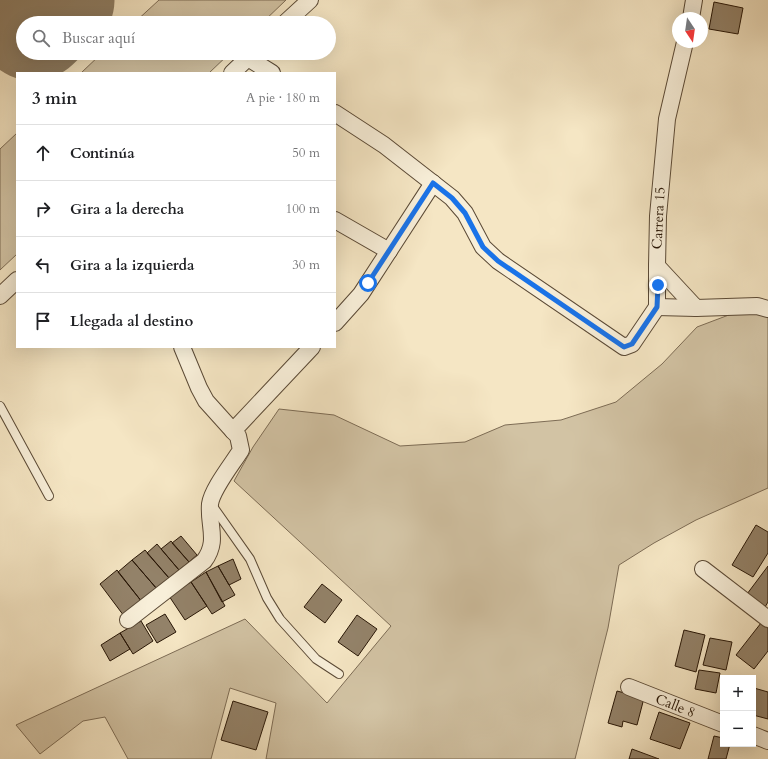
<!DOCTYPE html>
<html lang="es">
<meta charset="utf-8">
<style>
body{margin:0;font-family:Cardo,serif;background:#f2f2f2;color:#202124}
.controls{position:absolute;right:12px;bottom:12px;display:grid;overflow:hidden;border-radius:0px;box-shadow:0 4px 16px #0002}
.controls button{width:36px;height:36px;display:grid;place-items:center;padding:0;border:0;border-bottom:1px solid #e0e0e0;background:#fff;color:#202124;font:20px sans-serif}
.compass{position:absolute;left:672px;top:12px;width:36px;height:36px;border-radius:50%;background:#fff;box-shadow:0 4px 16px #0002;rotate:167deg}
.stop{position:absolute;width:12px;height:12px;margin:-9px;border:3px solid #1a73e8;border-radius:50%;background:#fff}
.stop.end{background:#1a73e8;border-color:#fff;box-shadow:0 1px 4px #0008}
.list{margin:0;padding:0;list-style:none}
h2{display:flex;justify-content:space-between;align-items:center;height:52px;margin:0;padding:0 16px;font-size:17px}
h2 small{font-size:13px;font-weight:400;color:#757577}
.list li{display:grid;grid-template-columns:26px 1fr auto;gap:12px;align-items:center;box-sizing:border-box;height:56px;padding:0 16px;border-top:1px solid #e0e0e0}
.list b{display:block;font-size:15px;white-space:nowrap}
.list em{font-size:13px;font-style:normal;color:#757577}
.icon{flex:none;width:22px;height:22px;fill:none;stroke:currentColor;stroke-width:2;stroke-linecap:round;stroke-linejoin:round}
.map{position:relative;flex:none;width:768px;height:759px;overflow:hidden}
.search{position:absolute;background:#fff;box-shadow:0 4px 16px #0002;left:16px;top:16px;width:320px;height:44px;display:flex;align-items:center;gap:10px;box-sizing:border-box;padding:0 14px;border-radius:22px;color:#757577;font-size:15px}
.panel{position:absolute;background:#fff;box-shadow:0 4px 16px #0002;left:16px;top:72px;width:320px;height:276px;border-radius:0px}
.map>svg:first-child{display:block}
.green{fill:#d2c3a4;stroke:#7d6c55}
.lines{fill:none;stroke-linecap:round;stroke-linejoin:round}
.runway{stroke:#8e7e65;stroke-width:115}
.building{fill:#938269;stroke:#281606}
.lane-casing{stroke:#5b4a36;stroke-width:10}
.street-casing{stroke:#5b4a36;stroke-width:18}
.lane{stroke:#f8efd9;stroke-width:8}
.street{stroke:#f8efd9;stroke-width:16}
.route{stroke:#1a73e8;stroke-width:5}
.labels{text-anchor:middle;stroke-width:3;stroke-linejoin:round;paint-order:stroke}
.street-label{font-size:14px;fill:#281606;stroke:#f8efd9}
</style>
<div class="map">
<svg width="768" height="759" viewBox="0 0 768 759">
<rect width="100%" height="100%" fill="#f5e6c4"/>
<filter id="stains"><feTurbulence type="fractalNoise" baseFrequency=".005" numOctaves="4"/><feColorMatrix values="0 0 0 0 .2 0 0 0 0 .09 0 0 0 0 .02 0 0 0 .5 -.17"/></filter>
<radialGradient id="worn" r=".72"><stop offset=".6" stop-color="#630" stop-opacity="0"/><stop offset="1" stop-color="#630" stop-opacity=".3"/></radialGradient>
<!-- green -->
<path class="green" d="M159,0H286L262,23H134Z
M102,53H230L209,73H81Z
M17,133V254L0,270V149Z
M734,313L768,314V488L696,520L654,543L619,565L608,628L575,759H266L276,703L230,688L211,759H128L105,717L83,721L40,754L16,725L245,619L327,703L391,626L234,481L253,447L279,409L334,415L400,446L465,442L505,425L561,420L616,402L662,364L697,327Z"/>
<g class="lines">
<!-- runway -->
<path class="runway" d="M33,23L57,0"/>
</g>
<!-- building -->
<path class="building" d="M714,2L743,8L738,34L709,29Z
M756,525L768,532V553L753,577L732,565Z
M181,536L197,555L189,562L172,543Z
M171,541L189,562L179,570L161,549Z
M157,544L179,570L169,578L147,553Z
M145,550L169,578L157,589L132,560Z
M233,559L241,579L229,585L218,566Z
M132,560L157,589L142,602L118,572Z
M218,566L235,595L222,602L206,572Z
M768,566V602L765,607L747,594Z
M117,570L142,602L124,616L100,584Z
M206,572L225,606L212,614L191,582Z
M191,582L207,606L185,620L169,596Z
M322,584L342,600L325,623L304,607Z
M165,614L176,632L157,643L146,625Z
M357,615L377,629L358,656L338,642Z
M141,621L153,641L133,654L120,633Z
M761,623L768,628V651L754,669L736,655Z
M684,630L705,635L696,672L675,666Z
M120,633L130,649L110,661L101,645Z
M710,638L732,642L726,670L703,665Z
M699,670L720,673L716,693L695,689Z
M754,688L768,692V719L753,715Z
M617,691L644,698L637,725L623,721L622,727L608,723Z
M233,701L268,712L256,750L221,740Z
M659,712L690,723L680,749L650,739Z
M714,736L723,738V744H730L726,759H708Z
M632,749L659,759H629Z"/>
<g class="lines">
<!-- lane casing -->
<g class="lane-casing">
<path id="lane" d="M0,406L49,496
M212,505L250,559L267,598L280,619L316,659L339,674"/>
</g>
<!-- street casing -->
<g class="street-casing">
<g id="street">
<path d="M691,18L694,0"/>
<path d="M285,23L310,0"/>
<path d="M685,42L667,119L658,216L657,266L696,308L757,306L768,309"/>
<path d="M248,58L272,73"/>
<path d="M232,73L253,53"/>
<path d="M335,113L384,145L452,198L465,213L483,247L498,261L624,347L632,344L657,307V266"/>
<path d="M335,220L389,251"/>
<path d="M0,296L17,280"/>
<path d="M657,307L696,308"/>
<path d="M335,323L361,294L433,183"/>
<path d="M182,347L199,388L206,401L233,431"/>
<path d="M703,569L768,619"/>
<path d="M128,620L204,561C219,541 208,526 210,504C212,489 233,463 241,450L238,436L233,431L312,347"/>
<path id="s1" d="M629,687L723,724"/>
<path d="M753,735L768,741"/>
</g>
</g>
<!-- lane -->
<use href="#lane" class="lane"/>
<!-- street -->
<use href="#street" class="street"/>
</g>
<g class="lines">
<!-- route -->
<path class="route" d="M368,283L433,183L452,198L465,213L483,247L498,261L624,347L632,344L657,307L658,285"/>
</g>
<g class="labels">
<!-- street labels -->
<g class="street-label">
<text transform="translate(658 218) rotate(-87)" y="5">Carrera 15</text>
<text dy="5" stroke="none"><textPath href="#s1" startOffset="50">Calle 8</textPath></text>
</g>
</g>
<rect width="100%" height="100%" filter="url(#stains)"/>
<rect width="100%" height="100%" fill="url(#worn)"/>
</svg>
<div class="controls">
<button>+</button>
<button>−</button>
</div>
<svg class="compass" viewBox="-18 -18 36 36"><path d="M0-13l5 13h-10z" fill="#e53935"/><path d="M0 13l5-13h-10z" fill="#757577"/></svg>
<div class="stop" style="left:368px;top:283px"></div>
<div class="stop end" style="left:658px;top:285px"></div>
<div class="search"><svg class="icon" aria-label="search" viewBox="0 0 24 24"><circle cx="10" cy="10" r="6"/><path d="M15 15l6 6"/></svg>Buscar aquí</div>
<section class="panel">
<h2>3 min<small>A pie · 180 m</small></h2>
<ul class="list">
<li><svg class="icon" aria-label="ahead" viewBox="0 0 24 24"><path d="M12 20V5M6 11l6-6 6 6"/></svg><div><b>Continúa</b></div><em>50 m</em></li>
<li><svg class="icon" aria-label="right" viewBox="0 0 24 24"><path d="M7 20v-9h11M14 6l5 5-5 5"/></svg><div><b>Gira a la derecha</b></div><em>100 m</em></li>
<li><svg class="icon" aria-label="left" viewBox="0 0 24 24"><path d="M17 20v-9H6M10 6l-5 5 5 5"/></svg><div><b>Gira a la izquierda</b></div><em>30 m</em></li>
<li><svg class="icon" aria-label="arrive" viewBox="0 0 24 24"><path d="M6 21V4h12l-3 4 3 4H6"/></svg><div><b>Llegada al destino</b></div></li>
</ul>
</section>
</div>
